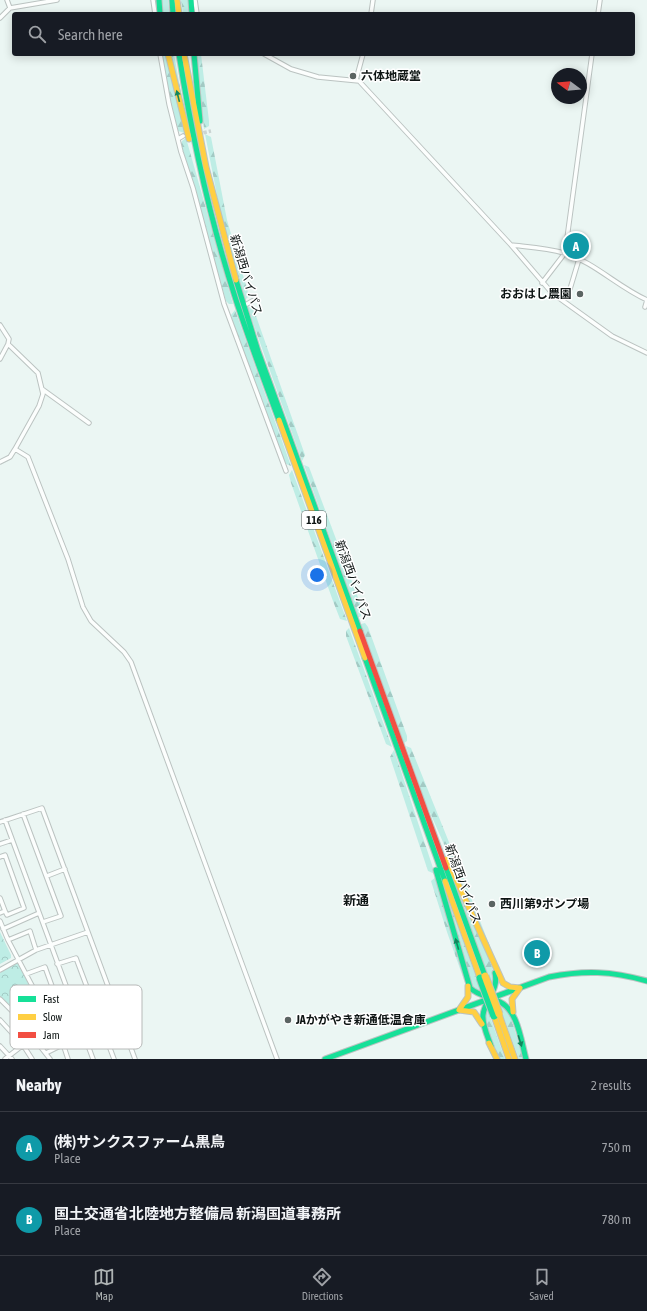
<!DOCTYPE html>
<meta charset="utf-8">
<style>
body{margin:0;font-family:"Asap Condensed","Noto Sans JP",sans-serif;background:#242831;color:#f1f3f6}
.compass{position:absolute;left:551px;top:68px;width:36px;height:36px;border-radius:50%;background:#171b24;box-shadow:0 2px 10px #0003;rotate:286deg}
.you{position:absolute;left:317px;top:575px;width:14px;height:14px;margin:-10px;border:3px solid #fff;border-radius:50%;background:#1a73e8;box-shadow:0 0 0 6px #1a73e833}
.badge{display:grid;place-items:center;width:26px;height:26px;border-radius:50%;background:#aeb3b3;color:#fff;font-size:13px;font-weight:700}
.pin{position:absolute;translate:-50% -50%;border:2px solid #fff;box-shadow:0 1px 4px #0006}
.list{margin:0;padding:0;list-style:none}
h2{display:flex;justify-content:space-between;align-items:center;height:52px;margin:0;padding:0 16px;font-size:17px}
h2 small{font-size:13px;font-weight:400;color:#9ea1a6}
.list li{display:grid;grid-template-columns:26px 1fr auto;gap:12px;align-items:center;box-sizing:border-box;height:72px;padding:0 16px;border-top:1px solid #363941}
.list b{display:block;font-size:15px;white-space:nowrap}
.list p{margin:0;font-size:13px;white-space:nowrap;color:#9ea1a6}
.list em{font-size:13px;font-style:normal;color:#9ea1a6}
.icon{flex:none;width:22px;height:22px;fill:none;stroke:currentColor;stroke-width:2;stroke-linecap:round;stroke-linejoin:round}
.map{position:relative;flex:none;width:647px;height:1059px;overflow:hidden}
.search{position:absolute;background:#171b24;box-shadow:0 2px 10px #0003;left:12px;right:12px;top:12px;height:44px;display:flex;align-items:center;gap:10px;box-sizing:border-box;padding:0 14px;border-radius:4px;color:#9ea1a6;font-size:15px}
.sheet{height:196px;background:#171b24}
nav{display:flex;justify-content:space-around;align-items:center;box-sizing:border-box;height:56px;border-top:1px solid #363941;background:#171b24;font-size:11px;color:#9ea1a6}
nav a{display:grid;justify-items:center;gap:2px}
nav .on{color:#aeb3b3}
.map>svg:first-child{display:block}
.forest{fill:url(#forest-firs)}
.park{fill:url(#park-crowns)}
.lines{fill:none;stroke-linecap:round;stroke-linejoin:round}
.street-tunnel{stroke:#cad4d2;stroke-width:3.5;stroke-dasharray:3.5 2;stroke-linecap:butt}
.street-casing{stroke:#bbc3c1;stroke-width:5.5}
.fast-casing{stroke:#bbc3c1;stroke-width:7}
.slow-casing{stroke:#bbc3c1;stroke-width:7}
.jam-casing{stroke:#bbc3c1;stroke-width:7}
.street{stroke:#fcfefd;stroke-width:3.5}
.fast{stroke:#16e098;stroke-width:5}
.slow{stroke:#ffcf43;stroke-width:5}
.jam{stroke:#f24e42;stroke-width:5}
.fast-bridge-casing{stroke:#bbc3c1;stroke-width:9;stroke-linecap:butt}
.slow-bridge-casing{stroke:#bbc3c1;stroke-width:9;stroke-linecap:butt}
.fast-bridge{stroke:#16e098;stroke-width:7}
.slow-bridge{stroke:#ffcf43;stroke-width:7}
.oneway{fill:#12855d}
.poi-dot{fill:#5b6462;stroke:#fff;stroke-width:1.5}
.labels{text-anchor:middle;stroke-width:3;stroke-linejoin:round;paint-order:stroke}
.shield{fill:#fff;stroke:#565b5a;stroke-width:1}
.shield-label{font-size:11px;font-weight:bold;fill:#0e1514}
.poi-label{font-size:12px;font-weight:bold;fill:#0e1514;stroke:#fff;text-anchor:start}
.street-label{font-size:12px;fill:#0e1514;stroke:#fff}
.neighbourhood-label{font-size:13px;font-weight:bold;fill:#0e1514;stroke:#fff}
.key{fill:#fff;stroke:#b7b9b8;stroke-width:1}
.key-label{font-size:11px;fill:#0e1514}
</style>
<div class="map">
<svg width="647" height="1059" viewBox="0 0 647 1059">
<defs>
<pattern id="forest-firs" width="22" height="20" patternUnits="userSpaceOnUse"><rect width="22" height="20" fill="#beede5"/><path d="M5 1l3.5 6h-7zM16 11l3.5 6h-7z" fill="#a2cac4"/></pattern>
<pattern id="park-crowns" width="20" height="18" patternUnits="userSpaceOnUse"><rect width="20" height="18" fill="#beede5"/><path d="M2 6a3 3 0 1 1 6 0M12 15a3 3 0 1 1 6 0" fill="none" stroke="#a2cac4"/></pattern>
</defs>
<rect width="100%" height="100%" fill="#ebf6f3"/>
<!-- forest -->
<path class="forest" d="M161,0H168L170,14H162Z
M181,0H189L190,14H183Z
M162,54H165L185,133L178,131L166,81Z
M170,54H174L183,103Z
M197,54H201L209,121V126L204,129Z
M205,134L211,137L227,220L249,296L245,300L223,226Z
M186,138L233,304H229L226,301L181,145L182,141Z
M247,306L254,309L256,316L305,455L302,461Z
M235,310L291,466L284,463L237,336L231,315Z
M304,465L309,467L363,611L360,617H358Z
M292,470L347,621L340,619L333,601L291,483L289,475Z
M365,623L368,627L407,736V741L404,743L361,624Z
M349,628L392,747L386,744L346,636V631Z
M406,746L411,748L413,753L457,862L454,867L424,799Z
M394,750L435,874L428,871L390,757Z
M458,870L461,872L498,967L455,871Z
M436,877L465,983L447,932L431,881Z
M454,881L487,953L495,976L493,989Z
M445,890L482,994L473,988Z
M498,1002L508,1009L524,1059H519Z
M487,1008L505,1059H499L485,1021Z"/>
<!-- park -->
<path class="park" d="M0,932L11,955V958L0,964Z
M16,963L18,964L59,1042L47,1048L17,1012L0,996V973Z"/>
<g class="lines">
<!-- street-tunnel -->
<path class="street-tunnel" d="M198,134L211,131"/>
<!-- street casing -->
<g class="street-casing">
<path id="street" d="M7,0L10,8
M153,0L155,14
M195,0L197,14
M371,14L373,0
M598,14L600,0
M0,18L10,8L57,0
M160,54L169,104L181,152L193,188L224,304L286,471
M264,54L291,69L318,77L359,81L511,245L552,293L612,336L647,353
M356,80L363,54
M178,139L183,136
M511,245C528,247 547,248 564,253C594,262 618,287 647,300
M542,283L565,253L592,54
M570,289L579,259
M247,304L252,301
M645,307L647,300
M0,325L9,339L8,344L38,373L43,394L39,406L15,449L10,457L0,462
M0,359L8,344
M42,389L89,423
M15,449L28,457L68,559L83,607L91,621L124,652L131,662L277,1059
M23,814L61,916L43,922
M5,820L93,1059
M0,822L42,808L135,1059
M0,844L12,840
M0,857L5,855L24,908L7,915L5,911
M47,876L65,869
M0,898L5,911L0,913
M0,921L8,940L37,995L59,1032L68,1059
M3,929L39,913
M8,940L30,931L36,950
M57,964L76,958L114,1059
M0,970L36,950L88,932
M26,974L45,967L53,989L37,995
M0,999L15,1014L50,1059
M48,1013L62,1009L69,1028L59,1032
M0,1020L23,1045L32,1059
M0,1046L12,1059
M46,1053L84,1034L121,1022
M5,1059L23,1045"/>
</g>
<!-- fast casing -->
<g class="fast-casing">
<path id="fast" d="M159,0L160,14
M172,0L173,14
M191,0L192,14
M179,54C192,137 210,220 236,300C249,340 264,380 279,420
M194,54L200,121
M236,280L258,351L360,631
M365,658L445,881
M446,868L485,976
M436,870L470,988C479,996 488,996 498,1001C518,1009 521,1041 526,1059
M491,1046C488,1037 482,1025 483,1015C485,999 499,990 495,973
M325,1059L549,977C585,970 611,971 647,981"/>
</g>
<!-- slow casing -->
<g class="slow-casing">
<path id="slow" d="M177,0L179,14
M168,54L189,139
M184,54L206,167L236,280
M279,420L365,658
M447,859L503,983L510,987L520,988
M445,881L480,978
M459,1010L474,1012L482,1024
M459,1010L468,997V986
M513,1012L512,999L520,988
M499,1014L515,1059
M494,1016L509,1059
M489,1043L497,1059"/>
</g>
<!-- jam casing -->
<g class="jam-casing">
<path id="jam" d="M360,631L446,868"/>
</g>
<!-- street -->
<use href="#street" class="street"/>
<!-- fast -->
<use href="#fast" class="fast"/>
<!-- slow -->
<use href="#slow" class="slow"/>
<!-- jam -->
<use href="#jam" class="jam"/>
<!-- fast-bridge casing -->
<g class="fast-bridge-casing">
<path id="fast-bridge" d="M480,978L494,1016"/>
</g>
<!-- slow-bridge casing -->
<g class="slow-bridge-casing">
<path id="slow-bridge" d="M485,976L499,1014"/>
</g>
<!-- fast-bridge -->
<use href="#fast-bridge" class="fast-bridge"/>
<!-- slow-bridge -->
<use href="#slow-bridge" class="slow-bridge"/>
</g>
<!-- one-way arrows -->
<defs><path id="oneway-solid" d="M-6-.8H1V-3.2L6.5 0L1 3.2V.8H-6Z"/></defs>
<g class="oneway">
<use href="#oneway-solid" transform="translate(178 96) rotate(-104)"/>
<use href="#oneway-solid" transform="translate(457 944) rotate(-106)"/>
<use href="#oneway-solid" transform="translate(520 1041) rotate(73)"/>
</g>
<!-- markers -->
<g class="poi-dot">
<circle cx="353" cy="76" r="4"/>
<circle cx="580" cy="294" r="4"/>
<circle cx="492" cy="904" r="4"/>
<circle cx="288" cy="1020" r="4"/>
</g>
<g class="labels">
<!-- shield labels -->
<rect class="shield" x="302" y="511" width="24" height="18" rx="3"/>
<g class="shield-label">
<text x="314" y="524">116</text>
</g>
<!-- poi labels -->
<g class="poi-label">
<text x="361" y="80">六体地蔵堂</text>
<text x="572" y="298" text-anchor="end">おおはし農園</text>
<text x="500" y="908">西川第9ポンプ場</text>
<text x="296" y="1024">JAかがやき新通低温倉庫</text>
</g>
<!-- street labels -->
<g class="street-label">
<text transform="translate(246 275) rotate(73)" y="4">新潟西バイパス</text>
<text transform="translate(353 580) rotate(70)" y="4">新潟西バイパス</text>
<text transform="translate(463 884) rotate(70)" y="4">新潟西バイパス</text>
</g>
<!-- neighbourhood labels -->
<g class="neighbourhood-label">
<text x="356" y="905">新通</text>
</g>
</g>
<!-- legend -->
<rect x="10" y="985" width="132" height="64" rx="6" class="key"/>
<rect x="18" y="996" width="18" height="6" fill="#16e098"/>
<rect x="18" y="1014" width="18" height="6" fill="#ffcf43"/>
<rect x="18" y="1032" width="18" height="6" fill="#f24e42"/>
<g class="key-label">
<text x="43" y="1003">Fast</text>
<text x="43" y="1021">Slow</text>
<text x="43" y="1039">Jam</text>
</g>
</svg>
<svg class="compass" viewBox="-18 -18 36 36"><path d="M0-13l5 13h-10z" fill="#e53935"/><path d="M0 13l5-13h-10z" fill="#9ea1a6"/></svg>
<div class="you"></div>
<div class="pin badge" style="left:576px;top:246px;background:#0f9aa8">A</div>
<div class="pin badge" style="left:537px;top:953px;background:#0f9aa8">B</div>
<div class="search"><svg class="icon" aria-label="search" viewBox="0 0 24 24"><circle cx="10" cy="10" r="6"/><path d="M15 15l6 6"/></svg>Search here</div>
</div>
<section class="sheet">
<h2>Nearby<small>2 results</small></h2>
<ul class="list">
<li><span class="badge" style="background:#0f9aa8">A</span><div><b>(株)サンクスファーム黒鳥</b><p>Place</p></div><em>750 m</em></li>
<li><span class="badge" style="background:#0f9aa8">B</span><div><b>国土交通省北陸地方整備局 新潟国道事務所</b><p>Place</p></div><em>780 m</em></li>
</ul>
</section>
<nav>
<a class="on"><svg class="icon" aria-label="map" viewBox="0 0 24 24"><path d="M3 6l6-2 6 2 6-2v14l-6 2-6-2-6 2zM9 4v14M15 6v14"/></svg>Map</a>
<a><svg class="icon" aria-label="directions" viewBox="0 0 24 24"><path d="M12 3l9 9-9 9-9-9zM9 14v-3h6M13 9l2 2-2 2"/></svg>Directions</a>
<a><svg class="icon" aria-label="saved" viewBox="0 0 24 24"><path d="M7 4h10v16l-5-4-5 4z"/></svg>Saved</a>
</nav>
